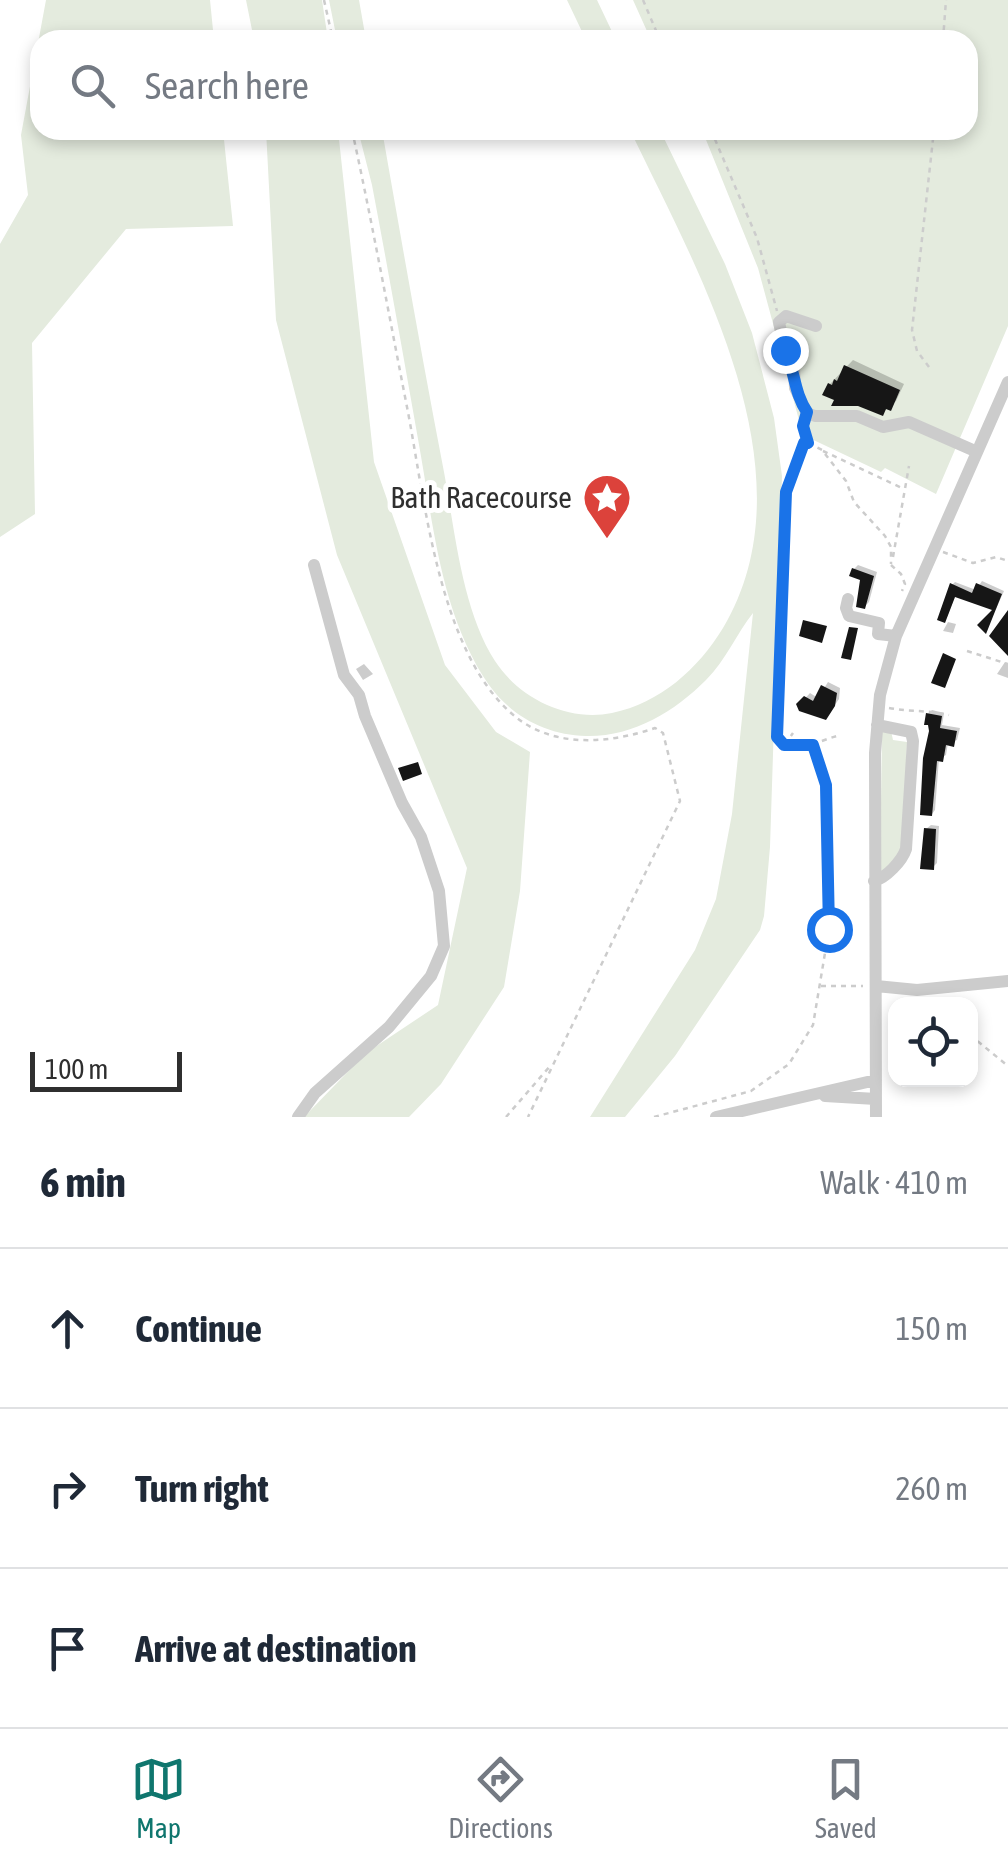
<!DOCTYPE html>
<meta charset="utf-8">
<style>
body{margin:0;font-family:"Asap Condensed",sans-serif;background:#f2f2f3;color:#1f2937}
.controls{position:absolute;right:30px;bottom:30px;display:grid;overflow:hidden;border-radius:20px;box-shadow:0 5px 15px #0003}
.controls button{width:90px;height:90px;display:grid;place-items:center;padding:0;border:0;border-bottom:2px solid #e0e1e3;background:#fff;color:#1f2937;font:50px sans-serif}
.scale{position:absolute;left:30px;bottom:25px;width:152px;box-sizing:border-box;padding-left:10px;border:5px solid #2f2f2f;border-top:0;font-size:28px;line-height:35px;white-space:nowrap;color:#2f2f2f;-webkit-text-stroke:8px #fff;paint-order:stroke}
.stop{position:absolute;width:30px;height:30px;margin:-22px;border:8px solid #1a73e8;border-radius:50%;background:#fff}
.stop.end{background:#1a73e8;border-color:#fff;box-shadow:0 2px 10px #0008}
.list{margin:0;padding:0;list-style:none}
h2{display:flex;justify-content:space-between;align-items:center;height:130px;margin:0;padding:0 40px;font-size:42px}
h2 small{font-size:32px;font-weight:400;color:#747a83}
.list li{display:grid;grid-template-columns:65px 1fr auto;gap:30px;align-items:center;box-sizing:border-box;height:160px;padding:0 40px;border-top:2px solid #e0e1e3}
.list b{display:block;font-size:38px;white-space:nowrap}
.list em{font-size:32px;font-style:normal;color:#747a83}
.icon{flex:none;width:55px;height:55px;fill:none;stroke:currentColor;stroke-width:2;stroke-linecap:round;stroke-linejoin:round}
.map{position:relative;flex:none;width:1008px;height:1117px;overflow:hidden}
.search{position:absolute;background:#fff;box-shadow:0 5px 15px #0003;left:30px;right:30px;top:30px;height:110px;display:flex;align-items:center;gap:25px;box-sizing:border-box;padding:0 35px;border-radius:30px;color:#747a83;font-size:38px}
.sheet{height:610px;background:#fff}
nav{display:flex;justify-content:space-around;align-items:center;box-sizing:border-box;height:140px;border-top:2px solid #e0e1e3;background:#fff;font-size:28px;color:#747a83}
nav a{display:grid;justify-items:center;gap:5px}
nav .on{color:#0f766e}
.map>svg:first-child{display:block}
.green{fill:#e4ebde}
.shadow{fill:#0003}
.building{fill:#161616}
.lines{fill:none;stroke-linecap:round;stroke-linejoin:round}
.path{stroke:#ccc;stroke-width:2.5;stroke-dasharray:5 5;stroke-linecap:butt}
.minor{stroke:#ccc;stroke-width:12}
.route{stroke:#1a73e8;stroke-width:12}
.labels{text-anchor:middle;stroke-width:10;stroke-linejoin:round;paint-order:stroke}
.poi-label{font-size:30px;fill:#2f2f2f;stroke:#fff;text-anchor:end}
</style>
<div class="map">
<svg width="1008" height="1117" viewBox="0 0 1008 1117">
<rect width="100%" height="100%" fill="#fff"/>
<!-- green -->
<path class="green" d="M46,0H210L214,40H40V130H223L233,226L126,229L32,343L35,514L0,537V244L28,195L21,135Z
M246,0H322L328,40H254Z
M329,0H359L366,40H337Z
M567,0H597L616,40H586Z
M633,0H1008V326L936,494L885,468L881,472L803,435L758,268L702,130H968V40H651Z
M266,130H338L374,462L445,665L496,732L530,752L520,891L504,987L441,1084L409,1117H304L366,1053L438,1005L467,868L337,555L276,320Z
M358,130H382C402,244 422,358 444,472C455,531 462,610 495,661C519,698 567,722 612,713C660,703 698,669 723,628C815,473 698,272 630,130H660L725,264L752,333L774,418L782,476L770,847L764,916L760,930L675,1056L625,1117H590L695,950L716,899L732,814L753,613C737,633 726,660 706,680C674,712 633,737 586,736C547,735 512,717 489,685C440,614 433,521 418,439C403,354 388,269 372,185Z
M882,730L891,731L893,740L907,742L903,844L900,854L880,873Z"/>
<!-- shadow -->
<path class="shadow" d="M853,360L904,384L896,401L882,413L830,384Z
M858,565L877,572L869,602L864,607L863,578L854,569Z
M982,581L1004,591L996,609L956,594L947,617L952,585L955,582L976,590Z
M948,622L956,624L953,633L943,631Z
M1005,662L1008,664V678L997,674Z
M364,664L373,674L363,680L356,669Z
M828,682L840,688L839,699L830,712L799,705L810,693L818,698Z
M932,710L944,713L942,725L960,728L957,740L948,743L946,755L939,759L935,810L932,814L931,731L928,714Z
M931,825L939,826L937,863L933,867L926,829Z"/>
<!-- building -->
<path class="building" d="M844,365L900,390L891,411L886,409L883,416L858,406H831L834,400L822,395L828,383L832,385L834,379L837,381Z
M852,568L874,576L865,609L856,607L860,580L849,576Z
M950,583L972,593L976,583L1002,594L986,634L977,625L992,610L955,597L945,623L937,620Z
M1008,610V656L989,636Z
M803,620L827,626L822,643L799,636Z
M849,627L858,628L851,660L841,658Z
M943,653L956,659L945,688L931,683Z
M821,685L837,693L835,706L826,720L799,711L796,704L804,696L813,701Z
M926,713L942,716L940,728L957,731L954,747L946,745L943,762L937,761L932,816L920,815L923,758L929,731L928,725H924Z
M418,762L422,774L403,781L398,768Z
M924,828L936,829L934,870L920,869Z"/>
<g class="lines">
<!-- path -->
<path class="path" d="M324,0L333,40
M643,0L660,40
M943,40L946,0
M352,130C372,222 389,315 407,407C425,499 438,648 511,713C551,749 608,744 655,728L663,733L680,801L528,1117
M711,130L757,238L777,311
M929,367L917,351L912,330L934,130
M804,424L808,443L822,450L846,481L854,502L885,536L891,547V564
M808,443H804L786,492L777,737C794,757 817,741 837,736
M823,451L902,488
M943,552L973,563L996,557L1008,561
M893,557L909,466
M891,565L901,574L905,584L902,591
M967,651L1008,664
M889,708C910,712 929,710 949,715
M785,744L793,733
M821,986H863
M970,1035L1008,1066
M506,1117L551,1065
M654,1117L751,1091L789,1064L813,1025L829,929L827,785L813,745"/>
<!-- minor -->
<path class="minor" d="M816,326L786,316L779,322L785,350L794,368L795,388L807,413L815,416H857L883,427L909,422L975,451
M848,599L846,608L849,616L879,623L878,634L896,636
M874,881C886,878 902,861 906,849L913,741L911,732L877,725
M876,986L917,990L1008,981
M825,1096L876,1099
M298,1117L315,1093L389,1027L431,976L444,946L439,891L421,837L402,803L365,716L359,695L344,675L314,565
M716,1117L876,1080
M876,1117L875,753L880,695L896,636L1008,382"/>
</g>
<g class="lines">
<!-- route -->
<path class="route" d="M785,350C795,371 794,393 807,412L803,426L808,443H804L786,492L777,737L784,745H813L826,785L829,929"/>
</g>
<!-- icons -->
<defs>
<g id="sight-pin" transform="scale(2.5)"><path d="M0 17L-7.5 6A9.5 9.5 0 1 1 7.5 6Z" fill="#dc423b" stroke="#fff"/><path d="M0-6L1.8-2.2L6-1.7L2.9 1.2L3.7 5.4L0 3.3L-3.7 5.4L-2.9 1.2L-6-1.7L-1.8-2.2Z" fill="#fff"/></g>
</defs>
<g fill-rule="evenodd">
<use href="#sight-pin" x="607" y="498"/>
</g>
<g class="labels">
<!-- poi labels -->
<g class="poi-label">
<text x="572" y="508">Bath Racecourse</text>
</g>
</g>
</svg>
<div class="controls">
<button><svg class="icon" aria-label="locate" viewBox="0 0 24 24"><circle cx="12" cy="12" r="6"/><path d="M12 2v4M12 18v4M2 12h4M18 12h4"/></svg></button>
</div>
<div class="scale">100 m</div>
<div class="stop" style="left:829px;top:929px"></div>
<div class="stop end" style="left:785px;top:350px"></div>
<div class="search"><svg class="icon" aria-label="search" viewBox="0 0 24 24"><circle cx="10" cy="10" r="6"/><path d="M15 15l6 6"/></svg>Search here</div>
</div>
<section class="sheet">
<h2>6 min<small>Walk · 410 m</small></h2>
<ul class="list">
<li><svg class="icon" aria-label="ahead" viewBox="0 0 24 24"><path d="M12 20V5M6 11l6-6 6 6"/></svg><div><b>Continue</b></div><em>150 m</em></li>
<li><svg class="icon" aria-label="right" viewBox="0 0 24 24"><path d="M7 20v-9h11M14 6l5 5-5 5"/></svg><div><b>Turn right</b></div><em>260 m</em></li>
<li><svg class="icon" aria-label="arrive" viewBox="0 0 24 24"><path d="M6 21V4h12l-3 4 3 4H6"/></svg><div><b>Arrive at destination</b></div></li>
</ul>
</section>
<nav>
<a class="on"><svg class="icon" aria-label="map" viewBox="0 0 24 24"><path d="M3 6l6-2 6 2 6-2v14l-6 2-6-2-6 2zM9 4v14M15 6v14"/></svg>Map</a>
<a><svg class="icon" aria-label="directions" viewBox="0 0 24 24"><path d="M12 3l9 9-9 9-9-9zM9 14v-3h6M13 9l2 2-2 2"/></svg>Directions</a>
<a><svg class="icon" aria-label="saved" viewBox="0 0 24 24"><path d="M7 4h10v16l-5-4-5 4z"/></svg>Saved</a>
</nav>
